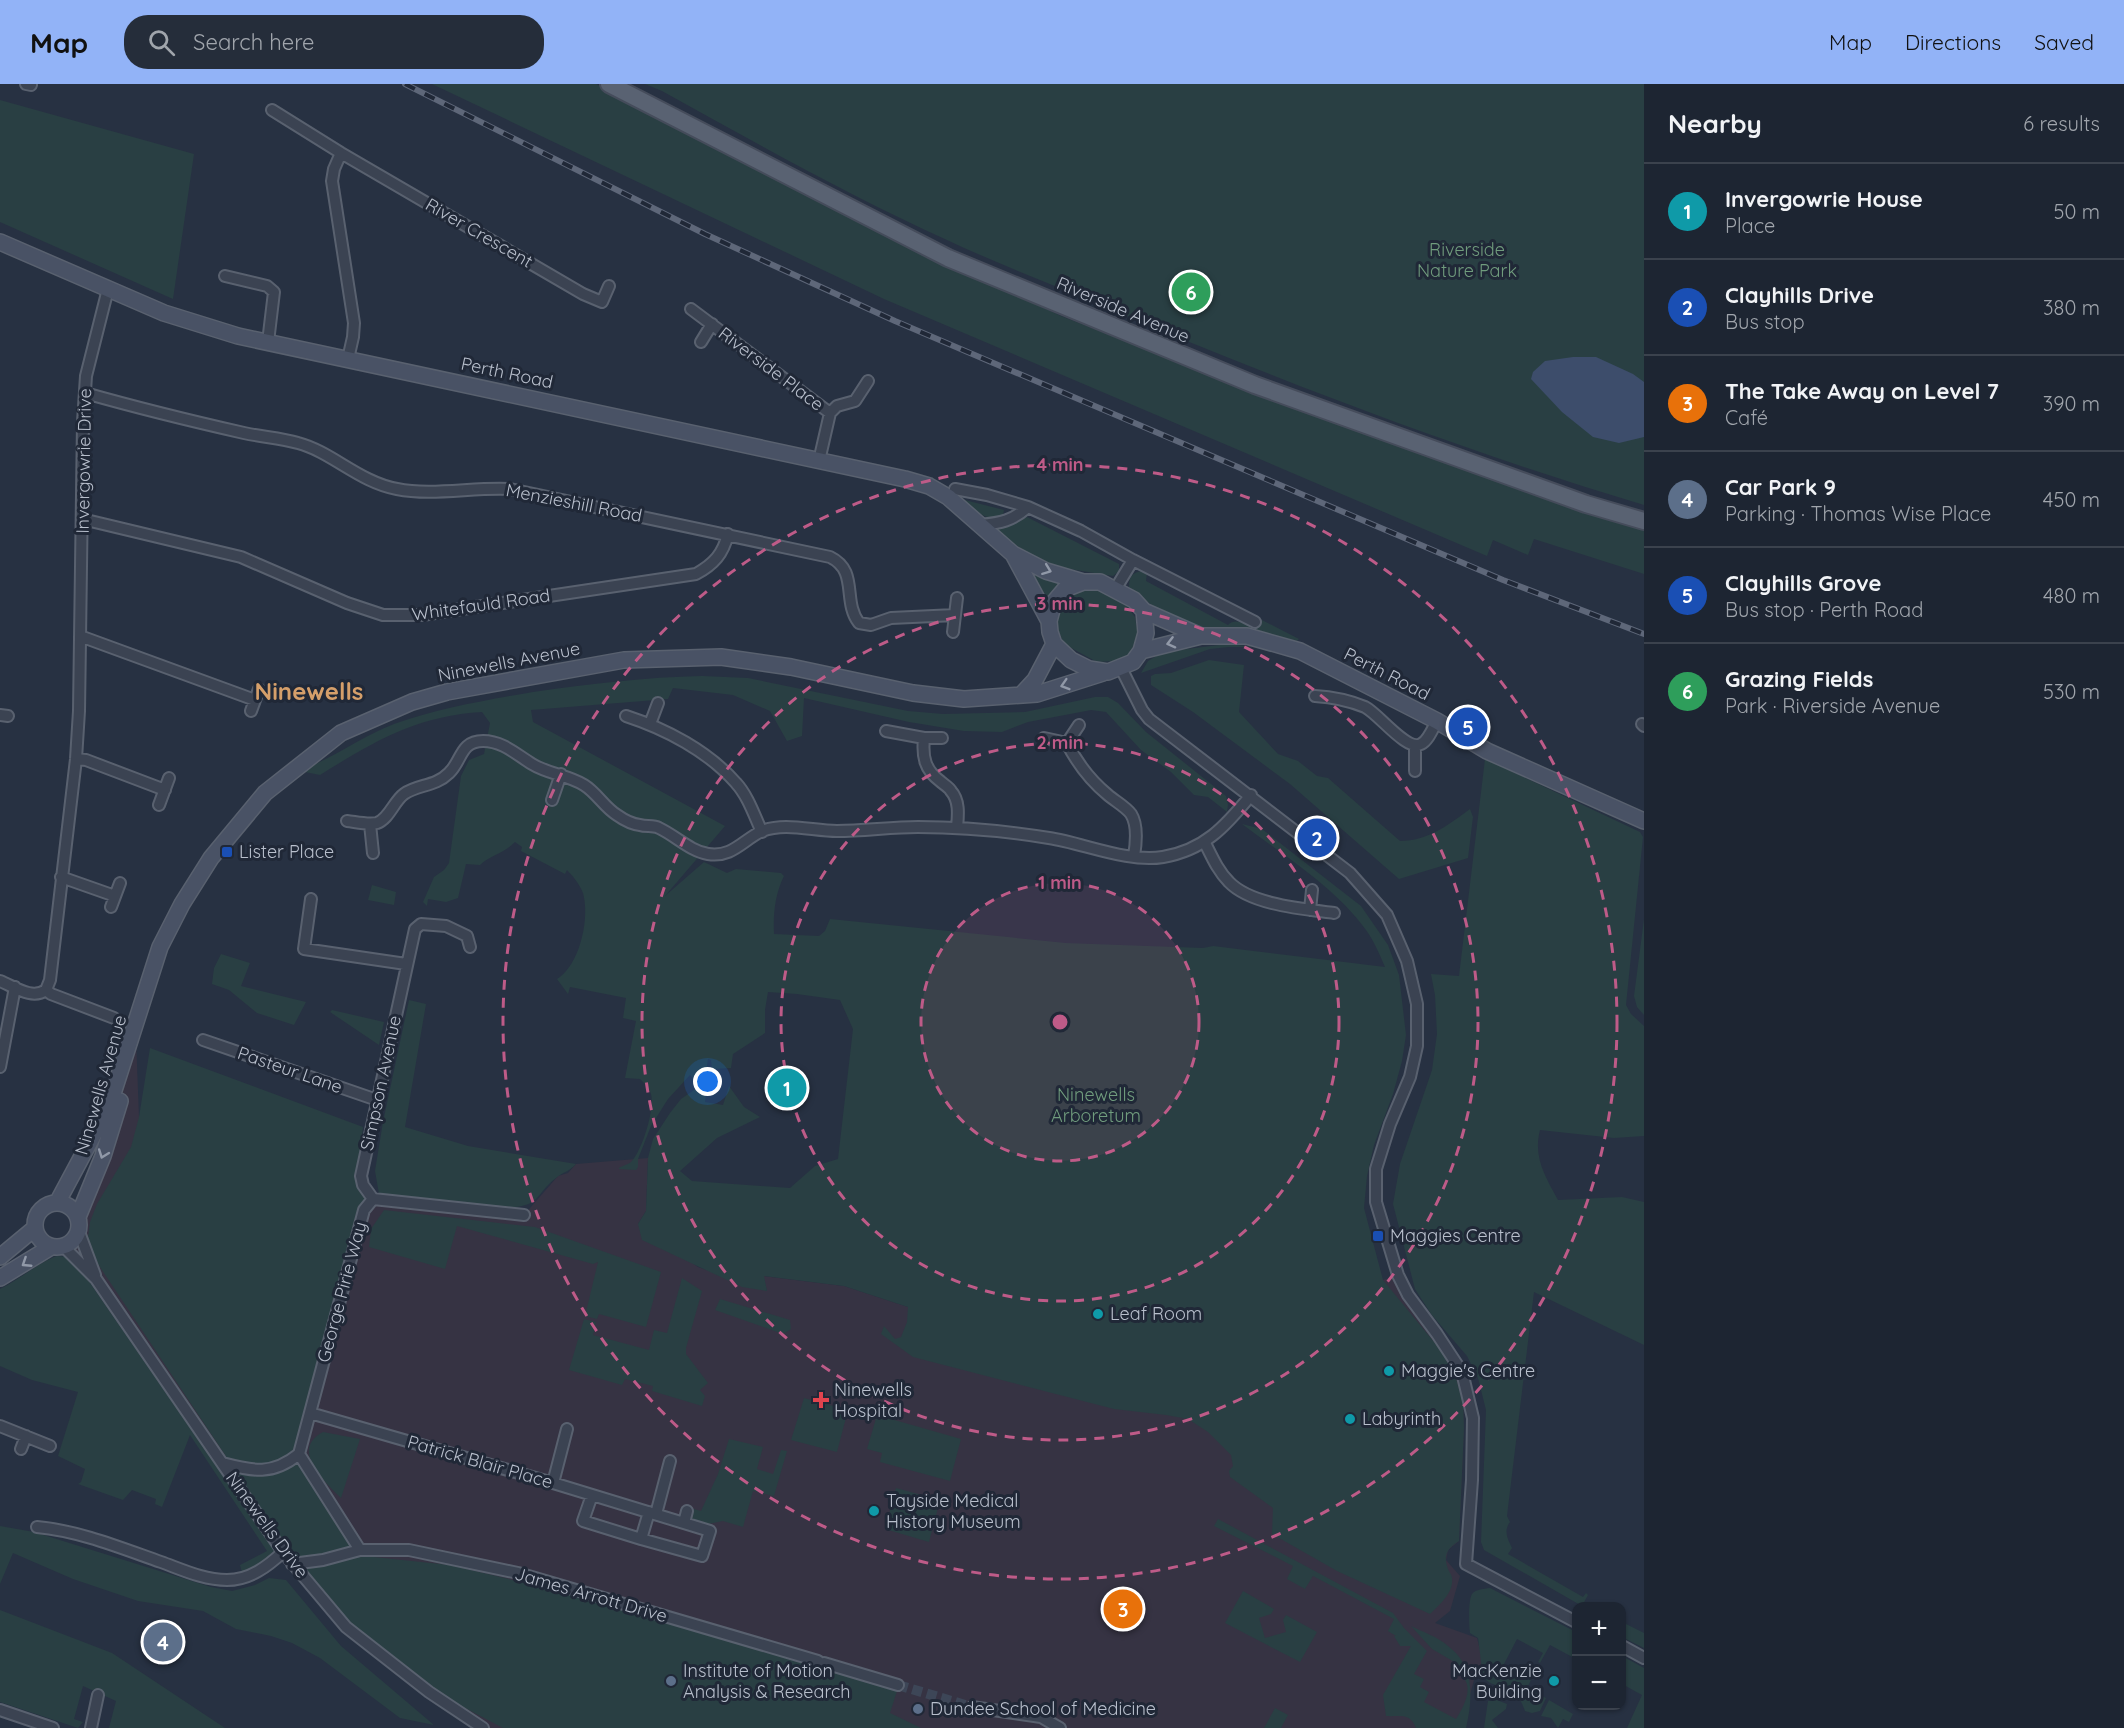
<!DOCTYPE html>
<meta charset="utf-8">
<style>
body{margin:0;font-family:Quicksand,sans-serif;background:#252d3a;color:#f1f3f6}
.controls{position:absolute;right:18px;bottom:18px;display:grid;overflow:hidden;border-radius:12px;box-shadow:0 2px 4px #0004}
.controls button{width:54px;height:54px;display:grid;place-items:center;padding:0;border:0;border-bottom:2px solid #3b424d;background:#1d2532;color:#f1f3f6;font:30px sans-serif}
.you{position:absolute;left:708px;top:998px;width:21px;height:21px;margin:-15px;border:4px solid #fff;border-radius:50%;background:#1a73e8;box-shadow:0 0 0 9px #1a73e833}
.badge{display:grid;place-items:center;width:39px;height:39px;border-radius:50%;background:#92b3f7;color:#fff;font-size:20px;font-weight:700}
.pin{position:absolute;translate:-50% -50%;border:3px solid #fff;box-shadow:0 2px 6px #0006}
.list{margin:0;padding:0;list-style:none}
h2{display:flex;justify-content:space-between;align-items:center;height:78px;margin:0;padding:0 24px;font-size:26px}
h2 small{font-size:20px;font-weight:400;color:#a0a5ac}
.list li{display:grid;grid-template-columns:39px 1fr auto;gap:18px;align-items:center;box-sizing:border-box;height:96px;padding:0 24px;border-top:2px solid #3b424d}
.list b{display:block;font-size:22px;white-space:nowrap}
.list p{margin:0;font-size:20px;white-space:nowrap;color:#a0a5ac}
.list em{font-size:20px;font-style:normal;color:#a0a5ac}
.icon{flex:none;width:33px;height:33px;fill:none;stroke:currentColor;stroke-width:2;stroke-linecap:round;stroke-linejoin:round}
.map{position:relative;flex:none;width:1644px;height:1644px;overflow:hidden}
header{display:flex;align-items:center;gap:36px;box-sizing:border-box;height:84px;padding:0 30px;background:#92b3f7;color:#111}
header strong{font-size:28px}
nav{display:flex;gap:33px;margin-inline-start:auto;font-size:21px}
.search{width:420px;height:54px;background:#252d3a;display:flex;align-items:center;gap:15px;box-sizing:border-box;padding:0 21px;border-radius:24px;color:#a0a5ac;font-size:22px}
main{display:flex}
aside{flex:1;background:#1d2532}
.map>svg:first-child{display:block}
.medical{fill:#363343}
.green{fill:#293f43}
.water{fill:#3d4d6b}
.lines{fill:none;stroke-linecap:round;stroke-linejoin:round}
.street-tunnel{stroke:#3d4657;stroke-width:10;stroke-dasharray:10 5;stroke-linecap:butt}
.street-casing{stroke:#59616f;stroke-width:14}
.secondary-casing{stroke:#59616f;stroke-width:18}
.primary-casing{stroke:#454c5b;stroke-width:20}
.street{stroke:#3b4352;stroke-width:10}
.secondary{stroke:#495265;stroke-width:15}
.primary{stroke:#596272;stroke-width:16}
.rail-casing{stroke:#5e6779;stroke-width:6}
.rail{stroke:#202837;stroke-width:4;stroke-dasharray:11;stroke-linecap:butt}
.oneway{stroke:#9199a8}
.ring{fill:none;stroke:#be5b88;stroke-width:3;stroke-dasharray:10 8}
.transit-dot{fill:#1a4fb4;stroke:#202837;stroke-width:2}
.culture-dot{fill:#0f9aa8;stroke:#202837;stroke-width:2}
.health-dot{fill:#e0444e;stroke:#202837;stroke-width:2}
.service-dot{fill:#5c6f8a;stroke:#202837;stroke-width:2}
.labels{text-anchor:middle;stroke-width:6;stroke-linejoin:round;paint-order:stroke}
.street-label{font-size:18px;fill:#b8bfcc;stroke:#202837}
.park-label{font-size:18px;fill:#709c7d;stroke:#202837}
.poi-label{font-size:18px;fill:#b8bfcc;stroke:#202837;text-anchor:start}
.district-label{font-size:24px;font-weight:bold;fill:#d59f6a;stroke:#202837}
.centre{fill:#be5b88;stroke:#202837;stroke-width:3}
.ring-label{font-size:18px;text-anchor:middle;font-weight:bold;fill:#be5b88;stroke:#202837;stroke-width:6;stroke-linejoin:round;paint-order:stroke}
</style>
<header>
<strong>Map</strong>
<div class="search"><svg class="icon" aria-label="search" viewBox="0 0 24 24"><circle cx="10" cy="10" r="6"/><path d="M15 15l6 6"/></svg>Search here</div>
<nav><a>Map</a><a>Directions</a><a>Saved</a></nav>
</header>
<main>
<div class="map">
<svg width="1644" height="1644" viewBox="0 0 1644 1644">
<rect width="100%" height="100%" fill="#273142"/>
<!-- medical -->
<path class="medical" d="M136,954L139,1033L360,1063L371,1044L361,1092L373,1115L524,1131L558,1092L568,1089L576,1080L648,1074L646,1127L638,1140L698,1183L767,1207L763,1192L844,1202L908,1223L1383,1196L1398,1191L1462,1288L1464,1344L1459,1457L1448,1466L1446,1476L1460,1492L1450,1527L1435,1539L1477,1554L1483,1576L1474,1596L1461,1644H483L292,1480L68,1163L79,1148L78,1133L117,1027Z"/>
<!-- green -->
<path class="green" d="M432,0H596L780,98L1061,232L1293,323L1609,435L1644,445V490L1534,455L1528,471L1493,456L1487,472L884,215Z
M645,0H1644V421C1457,365 1275,295 1096,219C1046,198 996,179 947,156C850,112 756,59 662,7Z
M0,16L194,70L173,215L0,138Z
M961,415L1004,426L1002,435C984,436 974,426 961,415Z
M1027,433L1119,480V487L1113,492L1057,483L1028,470L996,446Z
M1029,485L1060,498L1044,517Z
M1142,487L1147,489L1146,497L1228,541C1237,532 1248,544 1259,542L1262,536L1299,555L1297,557L1251,546L1206,545L1183,538L1158,526L1129,503C1129,492 1132,489 1142,487Z
M1083,506L1100,507L1125,520L1135,533L1138,551L1130,570L1115,577L1097,578L1064,560L1057,543L1059,527L1067,513Z
M1227,560L1256,563H1229L1210,565L1141,589L1148,577L1163,568Z
M1209,576L1244,581L1239,628L1278,670L1298,677L1317,692L1328,694L1400,757C1428,757 1448,741 1470,725L1473,733L1468,774L1399,795L1290,700L1193,628L1151,601V592L1155,590L1171,589Z
M702,592L748,594L908,627L943,630L1025,628L1095,613H1108L1118,619L1146,648L1226,712L1228,721L1227,728L1208,713L1194,711L1171,688L1141,666L1106,628L1091,626L1028,638L1002,648L964,647L909,638L804,614L802,652L787,657L770,627L733,611L673,604L668,615L531,626L533,638L725,742L665,812L704,778L727,789L736,785L781,789L784,792C775,810 773,830 774,850L819,852L825,847L830,835L1066,859L1203,864L1213,862L1385,883C1380,871 1374,857 1366,846C1335,803 1284,772 1242,740L1262,745L1361,822L1388,861L1399,891L1406,951L1402,977L1393,1010L1374,1061L1367,1092L1364,1124L1383,1196L1439,1264L1455,1291L1463,1318L1464,1344L1459,1457C1447,1464 1443,1472 1448,1485C1449,1488 1452,1491 1452,1494C1454,1509 1439,1521 1430,1530L1337,1487L1272,1450L1273,1424L1230,1393L1229,1387L1233,1382L1231,1371L1208,1348L1188,1335L1166,1331L1114,1325L913,1273L881,1250L884,1242L895,1255L901,1253L907,1238L908,1223L844,1202L764,1192L767,1207L742,1203L642,1156L638,1140L646,1127L648,1074L653,1055L670,1029L681,1015L694,1006L707,1004L705,1018L723,1021L729,1002L744,1023L760,1033L717,1054L680,1087L692,1097L790,1104L815,1082L838,1075L853,945L840,916L797,910L768,908L765,926V949L733,970L731,984L712,985L711,976L708,975L705,995L696,997L690,991L668,1015L651,1042L638,1075V1083L636,1086L619,1085V1084C622,1082 629,1080 631,1078C642,1067 655,1025 651,1010C649,1004 645,1000 640,995L625,994L636,937L623,934L626,914L570,903L568,910L557,895C580,881 590,834 583,809C580,801 573,792 567,786L565,790L521,767L522,763L515,758C502,771 492,770 480,781L466,780L458,814L446,818L428,815L427,822L423,818L434,793L444,786L449,779L461,692L469,676L484,670L490,639L482,628C416,632 375,657 320,691L300,687C333,674 361,653 394,640C439,624 487,616 533,608C589,600 646,593 702,592Z
M1485,675L1640,748L1643,753L1626,921L1631,930L1644,942V1052L1614,1054L1540,1046C1533,1073 1545,1092 1558,1116L1622,1113L1644,1118V1261L1534,1208L1507,1432L1510,1438C1503,1447 1508,1456 1512,1464L1508,1470L1583,1513L1586,1509L1588,1511L1582,1522L1484,1466L1481,1458L1486,1326L1478,1294L1467,1272L1431,1230L1415,1205L1393,1120L1400,1080L1432,986L1437,950L1435,911L1431,890L1459,892Z
M372,801L396,808L394,821L368,816Z
M1644,835V931L1637,923L1634,912Z
M221,870L250,879L241,902L306,918L294,941L257,929L229,906L212,900L214,884Z
M409,916L426,920L405,1043L468,1062L576,1080C570,1087 563,1088 556,1094C534,1111 542,1121 509,1124L379,1110L375,1087L383,1038Z
M332,926L384,938L379,961L330,928Z
M150,964L363,1043L357,1097L366,1112L307,1331L294,1368L364,1472L450,1481L592,1515L898,1604L890,1629L921,1644H503L431,1606L348,1540L293,1473L94,1174L88,1153L90,1138L97,1120L131,1063L139,1033Z
M384,1126L535,1143L661,1188L646,1243L599,1230L597,1235L585,1232L598,1178L593,1180L457,1142L445,1185L369,1163L371,1145Z
M57,1172L68,1173L77,1180L276,1468L265,1479L242,1489L240,1481L267,1467L190,1351L162,1423L155,1420L156,1415L132,1406L123,1416L78,1400L81,1398L85,1385L58,1372L78,1308L32,1296L0,1282V1205C19,1196 39,1178 57,1172Z
M682,1194L702,1207L686,1264V1270L708,1299L700,1306L705,1312L702,1322L652,1307L653,1302L625,1295L622,1301L569,1286L584,1235L596,1238L593,1251L649,1266L654,1246L667,1249Z
M720,1215L790,1236L791,1245L783,1250L715,1226Z
M804,1314L848,1326L837,1368L791,1356Z
M877,1331L961,1355L950,1397L880,1378L882,1369L867,1365Z
M323,1348L360,1355L341,1414C325,1398 289,1366 323,1348Z
M729,1355L763,1363L757,1385L773,1390L781,1366L787,1367L774,1412L753,1407L743,1443L723,1437L708,1440L687,1435L690,1424L701,1427L718,1390Z
M896,1404L940,1416L929,1458L885,1445Z
M1218,1435L1393,1529L1404,1544L1427,1567L1414,1590L1424,1595L1420,1603L1429,1608L1424,1618L1456,1635C1466,1619 1477,1597 1454,1587L1457,1581L1456,1579L1432,1565L1411,1542C1423,1548 1438,1553 1448,1562C1475,1582 1473,1614 1466,1644H1416C1410,1628 1399,1633 1386,1632L1383,1611L1411,1562H1400L1394,1552H1396L1388,1547L1394,1535L1313,1492L1305,1505L1287,1495L1293,1482L1214,1442Z
M0,1442L34,1448L211,1503L232,1507L255,1501L269,1494L286,1496L341,1562L434,1641L400,1634L320,1574L292,1559L271,1552L236,1545L203,1527L138,1517L73,1495L13,1469L0,1500Z
M1490,1504L1576,1548V1575L1550,1561L1540,1579L1538,1578L1543,1569L1517,1555L1504,1580L1529,1593L1534,1585L1536,1586L1527,1604L1546,1614L1540,1627L1532,1629L1525,1627C1513,1592 1498,1610 1483,1593L1478,1554L1470,1549C1469,1541 1468,1517 1472,1510C1476,1505 1484,1505 1490,1504Z
M1243,1507L1274,1525L1271,1530L1259,1534L1265,1554L1286,1548L1283,1536L1286,1531L1317,1548L1300,1578L1225,1539Z
M0,1526L112,1569L225,1644H109L116,1617L83,1602L74,1635L83,1638L78,1644L0,1618Z
M1622,1538L1644,1549V1564L1622,1553Z
M1622,1572L1644,1584V1644H1627L1642,1611L1622,1600Z
M1497,1616L1507,1620L1506,1625L1492,1636L1498,1644H1484L1488,1617Z
M1549,1616L1573,1630L1569,1638L1563,1635L1558,1644L1551,1634L1541,1632Z
M1275,1624L1288,1631L1281,1644H1264Z"/>
<!-- water -->
<path class="water" d="M1573,273H1596L1633,290L1644,298V353L1619,359L1593,353L1562,328L1531,295L1533,288L1545,277Z"/>
<g class="lines">
<!-- street-tunnel -->
<path class="street-tunnel" d="M898,1601L972,1623"/>
<!-- street casing -->
<g class="street-casing">
<path id="street" d="M26,0L31,1
M272,26L341,69L583,210L602,218L609,202
M341,69L334,85L332,97L354,239L353,253L348,275
M225,192L267,202L274,208L268,258
M691,225L830,329L837,322L855,317L868,297
M701,258L712,240
M85,309C138,324 191,337 244,349C262,353 281,354 298,359C332,368 359,398 397,405C431,412 474,403 510,405L830,473C859,487 842,517 859,539L871,541L891,534L955,531
M819,377L830,329
M955,405L987,411L1028,423L1081,447L1133,476L1255,538
M82,435L241,473L347,519L383,531H422L696,490C714,480 723,470 728,450
M980,441C1001,439 1012,437 1028,423
M1116,504L1133,476
M953,548L957,514
M80,552L255,616
M1121,584L1142,626L1149,635L1350,789L1387,831L1407,877L1417,920V962L1410,993L1390,1040L1376,1085V1118L1398,1191L1408,1211L1437,1250L1462,1288L1473,1334L1472,1396L1466,1480L1576,1538
M1315,612C1333,613 1348,616 1365,623C1379,630 1407,668 1421,660C1428,657 1433,644 1437,637
M251,627L259,605
M0,631L8,632
M626,632C666,645 708,667 736,699C748,712 754,731 762,748
M650,640L658,619
M1642,640L1644,642
M886,647L924,654H942
M924,654C922,673 925,686 940,697C943,700 949,703 951,707C960,717 958,732 957,744
M1044,654L1067,659L1079,641
M1067,659C1077,679 1091,697 1108,711C1115,717 1126,723 1131,730C1138,741 1136,760 1134,772
M76,675L86,676L165,706
M1415,687V662
M552,716L561,690
M159,721L169,694
M347,737C356,738 368,741 377,739C389,735 394,717 404,710C418,700 435,703 449,689C462,677 460,657 483,657C503,657 517,671 532,680C548,690 568,691 584,701C597,709 604,723 617,731C624,736 631,740 640,741C646,743 653,741 659,744C676,752 690,767 708,770C732,774 743,756 762,747C785,738 813,747 837,747C864,747 891,743 918,743C962,743 1006,747 1049,754C1083,759 1128,779 1163,773C1204,766 1225,743 1251,711
M370,740L373,769
M1205,759C1212,773 1218,787 1229,798C1251,821 1304,825 1334,829
M61,793L115,812
M311,815L304,865L406,880
M111,823L120,799
M1310,826L1312,806
M0,897C15,903 32,916 46,906
M46,906L50,896L76,675L79,627L83,338L86,292L108,205
M46,906L51,910L114,934
M203,956L377,1016
M0,983L15,903
M373,1115L363,1101L361,1092L415,845L421,840L446,842L467,852L470,863
M79,1148L95,1191
M64,1163L96,1195L283,1468L346,1543L429,1608L483,1644
M310,1329L553,1399L710,1447L702,1472L641,1455L649,1428
M0,1342L50,1362
M21,1365L26,1352
M299,1370L360,1466
M222,1379C253,1387 272,1392 299,1370L364,1126L373,1115L524,1131
M553,1399L567,1345
M592,1411L583,1437L641,1455
M656,1430L670,1377
M684,1439L687,1427
M37,1443C80,1447 121,1464 161,1478C183,1486 204,1496 227,1496C250,1496 268,1482 283,1468
M292,1480L323,1476L360,1466H409L518,1489L818,1577
M1622,1562L1644,1574
M824,1579L898,1601
M972,1623L1041,1633L1060,1644
M0,1626L53,1644
M91,1644L98,1611"/>
</g>
<!-- secondary casing -->
<g class="secondary-casing">
<path id="secondary" d="M0,158L164,229L238,252L905,395L929,402L948,413L1013,470L1046,487L1083,498H1100L1134,516L1144,527L1146,549L1141,567L1133,578L1108,588L1089,585L1071,576L1054,560L1050,548L1049,537L1054,518L1065,505L1083,498
M1013,470L1049,537
M1144,527L1201,552
M1141,567L1201,552H1247L1300,567L1437,637L1487,667L1644,737
M1021,611L1035,596L1054,560
M35 1141a22 22 0 1 1 44 0a22 22 0 1 1-44 0Z
M57,1119L109,1022L160,863L182,820L211,774L265,709L341,649L412,618L447,608L624,576L721,573L791,583L913,609L964,615L1037,610L1103,589
M78,1133L103,1072L120,1017
M0,1173L35,1144
M0,1194L51,1163"/>
</g>
<!-- primary casing -->
<g class="primary-casing">
<path id="primary" d="M609,0L948,174L1255,301L1586,420L1644,437"/>
</g>
<!-- street -->
<use href="#street" class="street"/>
<!-- secondary -->
<use href="#secondary" class="secondary"/>
<!-- primary -->
<use href="#primary" class="primary"/>
<!-- rail casing -->
<g class="rail-casing">
<path id="rail" d="M405,0L705,150L895,237L1503,496L1644,550"/>
</g>
<!-- rail -->
<use href="#rail" class="rail"/>
</g>
<!-- one-way arrows -->
<defs><path id="oneway-chevron" d="M-2-3.5L2.5 0L-2 3.5" fill="none" stroke-width="1.6" stroke-linecap="round" stroke-linejoin="round" transform="scale(1.5)"/></defs>
<g class="oneway">
<use href="#oneway-chevron" transform="translate(1047 486) rotate(21)"/>
<use href="#oneway-chevron" transform="translate(1171 559) rotate(166)"/>
<use href="#oneway-chevron" transform="translate(1065 601) rotate(163)"/>
<use href="#oneway-chevron" transform="translate(103 1070) rotate(110)"/>
<use href="#oneway-chevron" transform="translate(26 1179) rotate(147)"/>
</g>
<!-- distance rings -->
<circle cx="1060" cy="938" r="139" fill="#be5b88" fill-opacity=".12"/>
<g class="ring">
<circle cx="1060" cy="938" r="139"/>
<circle cx="1060" cy="938" r="279"/>
<circle cx="1060" cy="938" r="418"/>
<circle cx="1060" cy="938" r="557"/>
</g>
<!-- markers -->
<g class="transit-dot">
<rect x="221" y="762" width="12" height="12" rx="3"/>
<rect x="1372" y="1146" width="12" height="12" rx="3"/>
</g>
<g class="culture-dot">
<circle cx="1098" cy="1230" r="6"/>
<circle cx="1389" cy="1287" r="6"/>
<circle cx="1350" cy="1335" r="6"/>
<circle cx="874" cy="1427" r="6"/>
<circle cx="1554" cy="1597" r="6"/>
</g>
<path class="health-dot" d="M818 1307h6v6h6v6h-6v6h-6v-6h-6v-6h6z"/>
<g class="service-dot">
<circle cx="671" cy="1597" r="6"/>
<circle cx="918" cy="1625" r="6"/>
</g>
<g class="labels">
<!-- street labels -->
<g class="street-label">
<text transform="translate(479 149) rotate(30)" y="6">River Crescent</text>
<text transform="translate(1123 226) rotate(23)" y="6">Riverside Avenue</text>
<text transform="translate(771 285) rotate(37)" y="6">Riverside Place</text>
<text transform="translate(507 289) rotate(12)" y="6">Perth Road</text>
<text transform="translate(84 377) rotate(-89)" y="6">Invergowrie Drive</text>
<text transform="translate(574 419) rotate(11)" y="6">Menzieshill Road</text>
<text transform="translate(481 521) rotate(-8)" y="6">Whitefauld Road</text>
<text transform="translate(509 578) rotate(-11)" y="6">Ninewells Avenue</text>
<text transform="translate(1387 590) rotate(27)" y="6">Perth Road</text>
<text transform="translate(290 986) rotate(19)" y="6">Pasteur Lane</text>
<text transform="translate(381 999) rotate(-78)" y="6">Simpson Avenue</text>
<text transform="translate(101 1001) rotate(-74)" y="6">Ninewells Avenue</text>
<text transform="translate(342 1208) rotate(-75)" y="6">George Pirie Way</text>
<text transform="translate(480 1378) rotate(16)" y="6">Patrick Blair Place</text>
<text transform="translate(267 1441) rotate(54)" y="6">Ninewells Drive</text>
<text transform="translate(591 1511) rotate(16)" y="6">James Arrott Drive</text>
</g>
<!-- park labels -->
<g class="park-label">
<text x="1467" y="172">Riverside<tspan x="1467" dy="21">Nature Park</tspan></text>
<text x="1096" y="1017">Ninewells<tspan x="1096" dy="21">Arboretum</tspan></text>
</g>
<!-- poi labels -->
<g class="poi-label">
<text x="239" y="774">Lister Place</text>
<text x="1390" y="1158">Maggies Centre</text>
<text x="1110" y="1236">Leaf Room</text>
<text x="1401" y="1293">Maggie's Centre</text>
<text x="834" y="1312">Ninewells<tspan x="834" dy="21">Hospital</tspan></text>
<text x="1362" y="1341">Labyrinth</text>
<text x="886" y="1423">Tayside Medical<tspan x="886" dy="21">History Museum</tspan></text>
<text x="683" y="1593">Institute of Motion<tspan x="683" dy="21">Analysis &amp; Research</tspan></text>
<text x="1542" y="1593" text-anchor="end">MacKenzie<tspan x="1542" dy="21">Building</tspan></text>
<text x="930" y="1631">Dundee School of Medicine</text>
</g>
<!-- district labels -->
<g class="district-label">
<text x="309" y="616">Ninewells</text>
</g>
</g>
<circle cx="1060" cy="938" r="9" class="centre"/>
<g class="ring-label">
<text x="1060" y="387">4 min</text>
<text x="1060" y="526">3 min</text>
<text x="1060" y="665">2 min</text>
<text x="1060" y="805">1 min</text>
</g>
</svg>
<div class="controls">
<button>+</button>
<button>−</button>
</div>
<div class="you"></div>
<div class="pin badge" style="left:787px;top:1004px;background:#0f9aa8">1</div>
<div class="pin badge" style="left:1317px;top:754px;background:#1a4fb4">2</div>
<div class="pin badge" style="left:1123px;top:1525px;background:#e8710a">3</div>
<div class="pin badge" style="left:163px;top:1558px;background:#5c6f8a">4</div>
<div class="pin badge" style="left:1468px;top:643px;background:#1a4fb4">5</div>
<div class="pin badge" style="left:1191px;top:208px;background:#2e9e5b">6</div>
</div>
<aside>
<h2>Nearby<small>6 results</small></h2>
<ul class="list">
<li><span class="badge" style="background:#0f9aa8">1</span><div><b>Invergowrie House</b><p>Place</p></div><em>50 m</em></li>
<li><span class="badge" style="background:#1a4fb4">2</span><div><b>Clayhills Drive</b><p>Bus stop</p></div><em>380 m</em></li>
<li><span class="badge" style="background:#e8710a">3</span><div><b>The Take Away on Level 7</b><p>Café</p></div><em>390 m</em></li>
<li><span class="badge" style="background:#5c6f8a">4</span><div><b>Car Park 9</b><p>Parking · Thomas Wise Place</p></div><em>450 m</em></li>
<li><span class="badge" style="background:#1a4fb4">5</span><div><b>Clayhills Grove</b><p>Bus stop · Perth Road</p></div><em>480 m</em></li>
<li><span class="badge" style="background:#2e9e5b">6</span><div><b>Grazing Fields</b><p>Park · Riverside Avenue</p></div><em>530 m</em></li>
</ul>
</aside>
</main>
